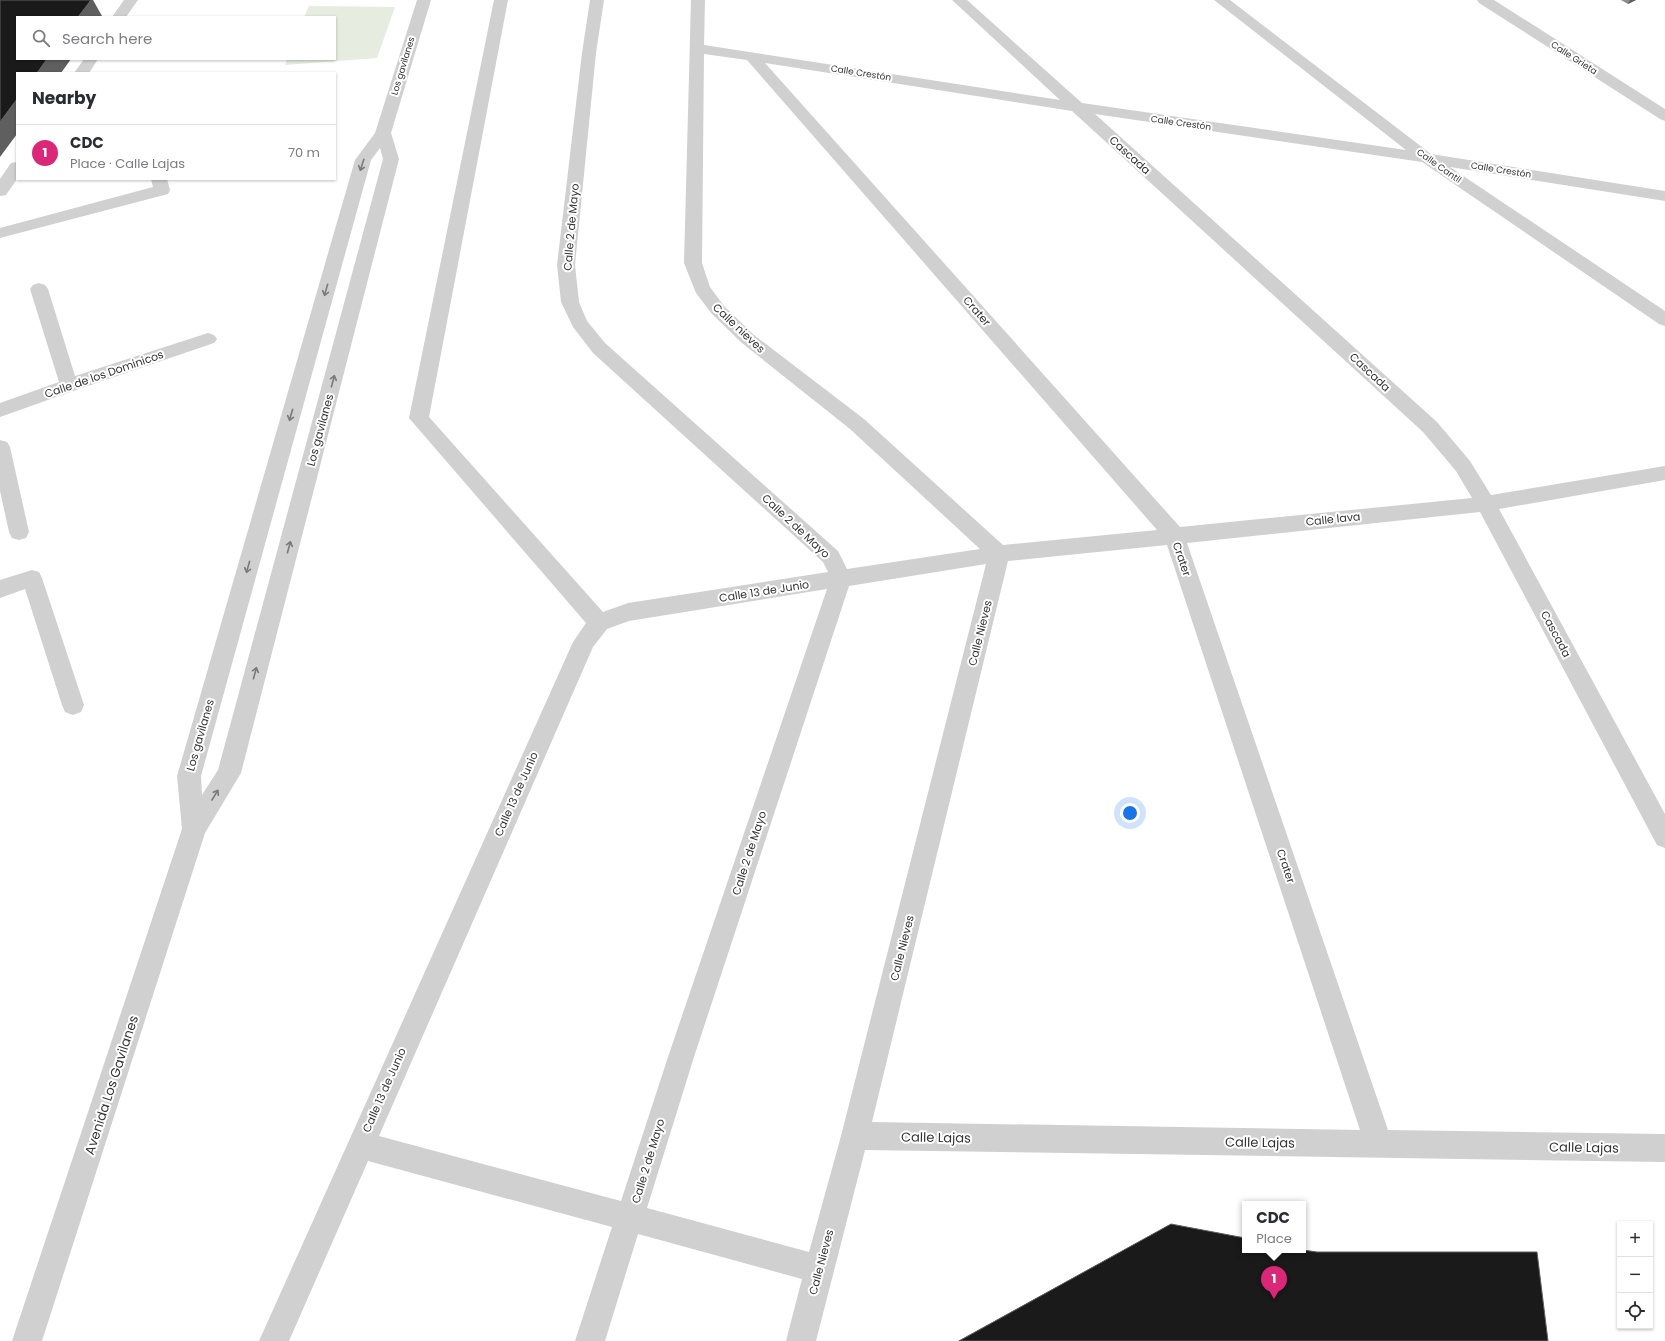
<!DOCTYPE html>
<meta charset="utf-8">
<style>
body{margin:0;font-family:Poppins,sans-serif;background:#f2f2f3;color:#2b2b33}
.controls{position:absolute;right:12px;bottom:12px;display:grid;overflow:hidden;border-radius:0px;box-shadow:0 1px 3px #0004}
.controls button{width:36px;height:36px;display:grid;place-items:center;padding:0;border:0;border-bottom:1px solid #e1e1e2;background:#fff;color:#2b2b33;font:20px sans-serif}
.you{position:absolute;left:1130px;top:813px;width:14px;height:14px;margin:-10px;border:3px solid #fff;border-radius:50%;background:#1a73e8;box-shadow:0 0 0 6px #1a73e833}
.badge{display:grid;place-items:center;width:26px;height:26px;border-radius:50%;background:#db2777;color:#fff;font-size:13px;font-weight:700}
.pin{position:absolute;translate:-50% -33px;filter:drop-shadow(0 1px 2px #0008)}
.pin::after{content:'';position:absolute;top:21px;width:14px;height:12px;background:inherit;clip-path:polygon(0 0,100% 0,50% 100%)}
.popup{position:absolute;left:1242px;top:1201px;width:64px;height:52px;box-sizing:border-box;display:grid;place-content:center;border-radius:0px;background:#fff;filter:drop-shadow(0 1px 3px #0005);font-size:13px;white-space:nowrap;color:#7c7c81}
.popup b{font-size:15px;color:#2b2b33}
.popup::after{content:'';position:absolute;left:50%;top:100%;margin-left:-8px;border:8px solid transparent;border-top-color:#fff}
.list{margin:0;padding:0;list-style:none}
h2{display:flex;justify-content:space-between;align-items:center;height:52px;margin:0;padding:0 16px;font-size:17px}
h2 small{font-size:13px;font-weight:400;color:#7c7c81}
.list li{display:grid;grid-template-columns:26px 1fr auto;gap:12px;align-items:center;box-sizing:border-box;height:56px;padding:0 16px;border-top:1px solid #e1e1e2}
.list b{display:block;font-size:15px;white-space:nowrap}
.list p{margin:0;font-size:13px;white-space:nowrap;color:#7c7c81}
.list em{font-size:13px;font-style:normal;color:#7c7c81}
.icon{flex:none;width:22px;height:22px;fill:none;stroke:currentColor;stroke-width:2;stroke-linecap:round;stroke-linejoin:round}
.map{position:relative;flex:none;width:1665px;height:1341px;overflow:hidden}
.search{position:absolute;background:#fff;box-shadow:0 1px 3px #0004;left:16px;top:16px;width:320px;height:44px;display:flex;align-items:center;gap:10px;box-sizing:border-box;padding:0 14px;border-radius:0px;color:#7c7c81;font-size:15px}
.panel{position:absolute;background:#fff;box-shadow:0 1px 3px #0004;left:16px;top:72px;width:320px;height:108px;border-radius:0px}
.map>svg:first-child{display:block}
.green{fill:#e6ecdf}
.lines{fill:none;stroke-linecap:round;stroke-linejoin:round}
.minor{fill:#d0d0d0;fill-rule:evenodd}
.wall{fill:#8c8c8c}
.shaded-wall{fill:#5f5f5f}
.building{fill:#1a1a1a;stroke:#5f5f5f}
.oneway{stroke:#7a7a7a}
.labels{text-anchor:middle;stroke-width:4;stroke-linejoin:round;paint-order:stroke}
.far-street-label{font-size:9px;fill:#333;stroke:#fff}
.street-label{font-size:11px;fill:#333;stroke:#fff}
.near-street-label{font-size:13px;fill:#333;stroke:#fff}
</style>
<div class="map">
<svg width="1665" height="1341" viewBox="0 0 1665 1341">
<rect width="100%" height="100%" fill="#fff"/>
<!-- green -->
<path class="green" d="M309,6L395,7L377,58L285,65L287,59H335V17H304Z"/>
<g class="lines">
<!-- minor -->
<path class="minor" d="M124,0H138L126,17H112Z
M417,0H431L391,133L399,159L241,773L205,833L42,1341H12L182,829L177,776L355,160L375,133ZM380,148L383,159L218,770L202,795L201,776L371,160Z
M494,0H508L429,417L603,612L628,603L828,572L823,562L593,353L573,327L561,302L557,265L582,53L590,0H604L596,53L575,265L579,302L587,321L605,343L838,551L847,569L980,549L850,429L742,343L712,314L696,293L684,263L691,0H705L704,45L1060,100L952,0H967L1082,103L1406,150L1214,0H1230L1431,154L1665,191V201L1450,167L1665,311V326L1659,324L1422,162L1095,114L1437,422L1470,461L1491,495L1665,466V480L1499,509L1665,814V848L1657,845L1480,512L1187,543L1388,1130L1665,1134V1162L865,1150L816,1341H786L802,1279L638,1234L605,1341H575L612,1227L368,1161L289,1341H259L573,642L586,623L409,418ZM704,54L747,60L1157,530L1003,545L864,419L754,335L724,306L710,287L702,263ZM765,63L1072,111L1423,432L1456,471L1472,498L1180,527ZM1167,545L1360,1130L872,1122L1008,561ZM986,564L841,1136L809,1252L647,1208L694,1057L849,586ZM827,589L668,1057L621,1201L379,1136L593,647L607,629L629,621Z
M1477,0H1494L1665,109V121L1660,119L1479,3Z
M84,59H98L89,73H74Z
M17,162V179L6,195L0,196V179L11,163Z
M151,179H167L170,190L168,194L0,238V228L153,187Z
M39,283L45,285L48,289L75,376L208,333L214,335L217,339L214,343L76,390L0,417V403L59,382L30,289L33,285Z
M0,440L7,442L10,447L29,532L26,538L19,540L12,538L9,532L0,491Z
M32,570L39,572L42,578L84,705L81,712L73,715L65,712L62,705L25,589L0,598V580Z"/>
</g>
<!-- wall -->
<path class="wall" d="M1621,0H1636L1628,4Z
M1171,1224L1548,1341H958Z"/>
<!-- shaded-wall -->
<path class="shaded-wall" d="M91,0H93L102,16L101,17H78Z
M1630,0H1636L1628,4Z
M47,59H71L61,73H37Z
M17,99V134L0,157V122Z"/>
<!-- building -->
<path class="building" d="M0,0H91L78,17H17V59H47L37,73H17V99L0,122Z
M1171,1224L1245,1238V1250H1303L1317,1252H1537L1548,1341H959Z"/>
<!-- one-way arrows -->
<defs><path id="oneway-shaft" d="M-6 0H5M1.5-3L5.5 0L1.5 3" fill="none" stroke-width="1.6" stroke-linecap="round" stroke-linejoin="round"/></defs>
<g class="oneway">
<use href="#oneway-shaft" transform="translate(362 165) rotate(108)"/>
<use href="#oneway-shaft" transform="translate(326 290) rotate(106)"/>
<use href="#oneway-shaft" transform="translate(333 381) rotate(-75)"/>
<use href="#oneway-shaft" transform="translate(291 415) rotate(106)"/>
<use href="#oneway-shaft" transform="translate(289 547) rotate(-75)"/>
<use href="#oneway-shaft" transform="translate(248 567) rotate(106)"/>
<use href="#oneway-shaft" transform="translate(255 673) rotate(-75)"/>
<use href="#oneway-shaft" transform="translate(215 795) rotate(-58)"/>
</g>
<g class="labels">
<!-- far-street labels -->
<g class="far-street-label">
<text transform="translate(1574 58) rotate(33)" y="3">Calle Grieta</text>
<text transform="translate(403 66) rotate(-73)" y="3">Los gavilanes</text>
<text transform="translate(861 73) rotate(9)" y="3">Calle Crestón</text>
<text transform="translate(1181 123) rotate(8)" y="3">Calle Crestón</text>
<text transform="translate(1439 166) rotate(35)" y="3">Calle Cantil</text>
<text transform="translate(1501 170) rotate(9)" y="3">Calle Crestón</text>
</g>
<!-- street labels -->
<g class="street-label">
<text transform="translate(1130 155) rotate(42)" y="4">Cascada</text>
<text transform="translate(571 227) rotate(-85)" y="4">Calle 2 de Mayo</text>
<text transform="translate(977 311) rotate(49)" y="4">Crater</text>
<text transform="translate(739 328) rotate(43)" y="4">Calle nieves</text>
<text transform="translate(1370 372) rotate(43)" y="4">Cascada</text>
<text transform="translate(104 374) rotate(-19)" y="4">Calle de los Dominicos</text>
<text transform="translate(320 430) rotate(-75)" y="4">Los gavilanes</text>
<text transform="translate(1333 519) rotate(-6)" y="4">Calle lava</text>
<text transform="translate(796 526) rotate(43)" y="4">Calle 2 de Mayo</text>
<text transform="translate(1182 559) rotate(71)" y="4">Crater</text>
<text transform="translate(764 591) rotate(-9)" y="4">Calle 13 de Junio</text>
<text transform="translate(980 633) rotate(-76)" y="4">Calle Nieves</text>
<text transform="translate(1556 634) rotate(62)" y="4">Cascada</text>
<text transform="translate(200 735) rotate(-74)" y="4">Los gavilanes</text>
<text transform="translate(516 794) rotate(-66)" y="4">Calle 13 de Junio</text>
<text transform="translate(749 853) rotate(-72)" y="4">Calle 2 de Mayo</text>
<text transform="translate(1286 866) rotate(71)" y="4">Crater</text>
<text transform="translate(902 948) rotate(-76)" y="4">Calle Nieves</text>
<text transform="translate(384 1090) rotate(-66)" y="4">Calle 13 de Junio</text>
<text transform="translate(648 1161) rotate(-73)" y="4">Calle 2 de Mayo</text>
<text transform="translate(821 1262) rotate(-75)" y="4">Calle Nieves</text>
</g>
<!-- near-street labels -->
<g class="near-street-label">
<text transform="translate(111 1085) rotate(-72)" y="5">Avenida Los Gavilanes</text>
<text transform="translate(936 1137) rotate(1)" y="5">Calle Lajas</text>
<text transform="translate(1260 1142) rotate(1)" y="5">Calle Lajas</text>
<text transform="translate(1584 1147) rotate(1)" y="5">Calle Lajas</text>
</g>
</g>
</svg>
<div class="controls">
<button>+</button>
<button>−</button>
<button><svg class="icon" aria-label="locate" viewBox="0 0 24 24"><circle cx="12" cy="12" r="6"/><path d="M12 2v4M12 18v4M2 12h4M18 12h4"/></svg></button>
</div>
<div class="you"></div>
<div class="pin badge" style="left:1274px;top:1299px">1</div>
<div class="popup"><b>CDC</b>Place</div>
<div class="search"><svg class="icon" aria-label="search" viewBox="0 0 24 24"><circle cx="10" cy="10" r="6"/><path d="M15 15l6 6"/></svg>Search here</div>
<section class="panel">
<h2>Nearby<small></small></h2>
<ul class="list">
<li><span class="badge">1</span><div><b>CDC</b><p>Place · Calle Lajas</p></div><em>70 m</em></li>
</ul>
</section>
</div>
